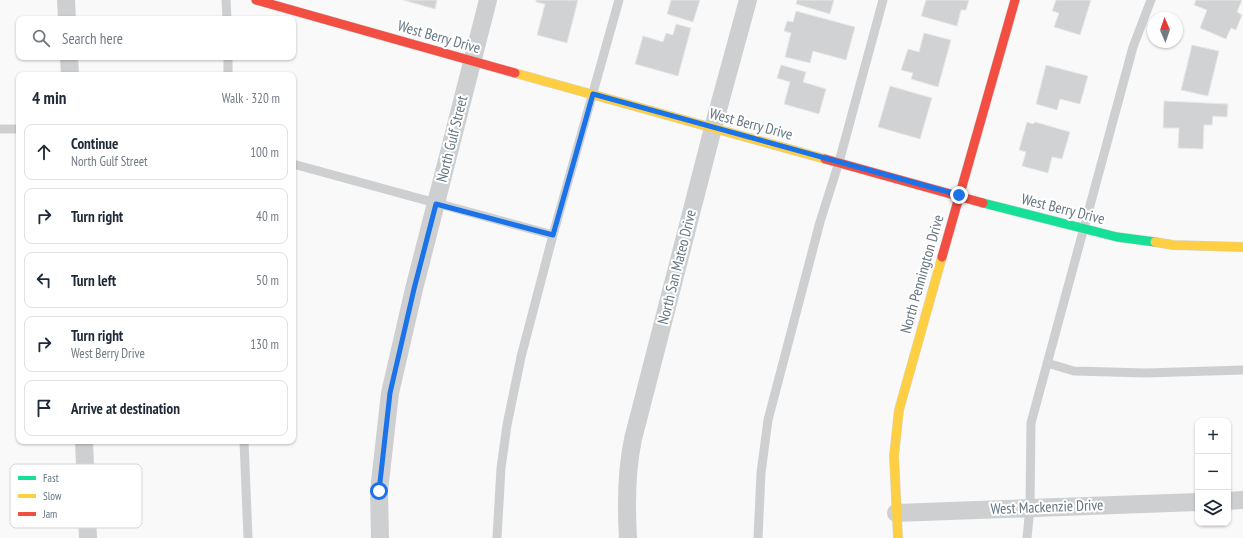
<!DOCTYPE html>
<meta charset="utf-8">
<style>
body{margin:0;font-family:"PT Sans Narrow",sans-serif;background:#f6f6f7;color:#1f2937}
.controls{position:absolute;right:12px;bottom:12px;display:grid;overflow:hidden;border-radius:8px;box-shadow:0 1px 3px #0004}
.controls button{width:36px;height:36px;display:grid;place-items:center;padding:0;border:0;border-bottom:1px solid #e0e1e3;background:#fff;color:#1f2937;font:20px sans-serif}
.compass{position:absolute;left:1147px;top:12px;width:36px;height:36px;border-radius:50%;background:#fff;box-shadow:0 1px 3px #0004;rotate:358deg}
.stop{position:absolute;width:12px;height:12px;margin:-9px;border:3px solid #1a73e8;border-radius:50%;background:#fff}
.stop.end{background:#1a73e8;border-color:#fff;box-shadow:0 1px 4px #0008}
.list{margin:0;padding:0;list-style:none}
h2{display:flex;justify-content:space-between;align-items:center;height:52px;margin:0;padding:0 16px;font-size:17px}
h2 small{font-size:13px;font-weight:400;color:#747a83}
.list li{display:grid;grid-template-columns:26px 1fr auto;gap:12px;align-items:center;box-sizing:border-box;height:56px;margin:0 8px 8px;padding:0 8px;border:1px solid #e0e1e3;border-radius:8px}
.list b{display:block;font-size:15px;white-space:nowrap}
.list p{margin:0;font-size:13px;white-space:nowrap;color:#747a83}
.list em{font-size:13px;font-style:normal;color:#747a83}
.icon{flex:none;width:22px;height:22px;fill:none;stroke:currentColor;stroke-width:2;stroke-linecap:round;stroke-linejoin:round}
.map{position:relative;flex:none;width:1243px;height:538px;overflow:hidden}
.search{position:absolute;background:#fff;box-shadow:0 1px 3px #0004;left:16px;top:16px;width:280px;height:44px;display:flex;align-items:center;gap:10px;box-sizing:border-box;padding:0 14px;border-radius:8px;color:#747a83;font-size:15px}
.panel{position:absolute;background:#fff;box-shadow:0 1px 3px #0004;left:16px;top:72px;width:280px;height:372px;border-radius:8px}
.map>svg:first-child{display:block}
.building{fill:#d0d2d3;stroke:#e8e8e8}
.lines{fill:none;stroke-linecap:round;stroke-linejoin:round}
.fast-casing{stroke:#d5d6d7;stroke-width:10}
.slow-casing{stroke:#d5d6d7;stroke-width:10}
.jam-casing{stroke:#d5d6d7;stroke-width:10}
.lane{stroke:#cecfd0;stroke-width:9}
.street{stroke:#cecfd0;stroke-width:18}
.fast{stroke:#16e098;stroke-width:9}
.slow{stroke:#ffcf43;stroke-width:9}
.jam{stroke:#f24e42;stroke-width:9}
.route{stroke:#1a73e8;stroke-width:5}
.labels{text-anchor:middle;stroke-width:4;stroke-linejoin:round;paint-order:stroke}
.street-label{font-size:15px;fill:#657683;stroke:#fff}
.key{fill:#fff;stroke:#d1d6da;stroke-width:1}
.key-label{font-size:11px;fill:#657683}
</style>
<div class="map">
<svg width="1243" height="538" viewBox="0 0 1243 538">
<rect width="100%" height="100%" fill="#f9f9f9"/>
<!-- building -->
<path class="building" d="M403,0H437L435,9Z
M536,0H578L567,43L537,35L545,4L536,2Z
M671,0H700L693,22L667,14Z
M797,0H834L830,14L796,4Z
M926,0H969L966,10H961L957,26L921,16Z
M1056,0H1091L1080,35L1054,27L1059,13L1052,11Z
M1196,0H1242L1237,12L1242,15L1236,30L1231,28L1226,39L1200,28L1207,10L1194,5Z
M796,11L855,27L846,60L813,51L810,63L785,57L791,33L784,31L787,21L793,22Z
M676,24L691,28L678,76L635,64L643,36L663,42L666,33L673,35Z
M924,33L951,40L938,87L911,79L913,73L901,70L908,49L919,52Z
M1192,45L1219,51L1208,96L1181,90Z
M781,65L806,72L803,82L826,89L819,114L784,104L790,82L777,78Z
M1046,65L1088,76L1080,104L1060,99L1057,110L1036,104Z
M890,86L932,98L920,139L878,127Z
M1164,101L1228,104L1227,117L1213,116L1212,125H1204L1203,149L1178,148L1179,128H1163Z
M1027,122L1033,124L1035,122L1070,132L1062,159L1052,157L1048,173L1022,166L1026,152L1019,150Z"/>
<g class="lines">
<!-- fast casing -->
<g class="fast-casing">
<path id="fast" d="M983,203L1117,237L1155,242"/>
</g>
<!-- slow casing -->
<g class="slow-casing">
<path id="slow" d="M515,73L825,159
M1155,242L1173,245L1243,247
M898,538L894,456L899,410L942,257"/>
</g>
<!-- jam casing -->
<g class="jam-casing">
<path id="jam" d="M256,0L515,73
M825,159L983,203
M942,257L1015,0"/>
</g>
<!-- lane -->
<path class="lane" d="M226,0L227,19
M228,57V75
M0,129H19
M293,164L553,235
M1047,363L1074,371L1146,373L1243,370
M244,441L248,538
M497,538L501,468L507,425L521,357L553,235L619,0
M758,538L761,473L768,420L820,222L839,162L883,0
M1027,538L1030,507L1031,423L1133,47L1151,0"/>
<!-- street -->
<path class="street" d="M66,0L67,19
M69,57L70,75
M84,441L88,538
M1228,501L1243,500
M896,513L1198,502
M380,538L379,491L390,393L414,289L488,0
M628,538C626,504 626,472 633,439L713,128L748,0"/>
<!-- fast -->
<use href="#fast" class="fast"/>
<!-- slow -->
<use href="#slow" class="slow"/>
<!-- jam -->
<use href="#jam" class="jam"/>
</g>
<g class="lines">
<!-- route -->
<path class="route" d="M379,491L390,393L414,289L436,204L553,235L593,94L959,195"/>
</g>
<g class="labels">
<!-- street labels -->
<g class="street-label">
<text transform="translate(439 37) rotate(16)" y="5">West Berry Drive</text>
<text transform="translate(751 124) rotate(15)" y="5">West Berry Drive</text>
<text transform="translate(452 139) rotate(-76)" y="5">North Gulf Street</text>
<text transform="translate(1063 209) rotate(14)" y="5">West Berry Drive</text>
<text transform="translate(677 267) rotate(-76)" y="5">North San Mateo Drive</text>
<text transform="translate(922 274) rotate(-74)" y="5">North Pennington Drive</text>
<text transform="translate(1047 507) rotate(-2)" y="5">West Mackenzie Drive</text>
</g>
</g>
<!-- legend -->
<rect x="10" y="464" width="132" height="64" rx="6" class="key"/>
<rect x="18" y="476" width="18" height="4" fill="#16e098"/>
<rect x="18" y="494" width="18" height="4" fill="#ffcf43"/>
<rect x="18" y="512" width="18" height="4" fill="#f24e42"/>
<g class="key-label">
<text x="43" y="482">Fast</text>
<text x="43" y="500">Slow</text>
<text x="43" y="518">Jam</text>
</g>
</svg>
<div class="controls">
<button>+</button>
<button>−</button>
<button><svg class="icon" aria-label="layers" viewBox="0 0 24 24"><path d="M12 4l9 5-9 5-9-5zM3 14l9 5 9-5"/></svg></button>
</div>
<svg class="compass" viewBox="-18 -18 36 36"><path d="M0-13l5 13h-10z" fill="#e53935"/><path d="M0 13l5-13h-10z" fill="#747a83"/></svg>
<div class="stop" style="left:379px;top:491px"></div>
<div class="stop end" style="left:959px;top:195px"></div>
<div class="search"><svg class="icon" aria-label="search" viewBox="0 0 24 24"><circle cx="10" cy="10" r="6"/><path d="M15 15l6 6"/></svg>Search here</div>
<section class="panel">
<h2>4 min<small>Walk · 320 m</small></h2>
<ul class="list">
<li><svg class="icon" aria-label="ahead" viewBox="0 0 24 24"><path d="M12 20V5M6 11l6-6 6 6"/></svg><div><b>Continue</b><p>North Gulf Street</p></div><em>100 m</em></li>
<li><svg class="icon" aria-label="right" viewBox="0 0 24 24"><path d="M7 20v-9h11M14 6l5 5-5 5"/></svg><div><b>Turn right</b></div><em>40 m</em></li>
<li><svg class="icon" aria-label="left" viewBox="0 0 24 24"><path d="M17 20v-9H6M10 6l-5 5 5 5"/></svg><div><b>Turn left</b></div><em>50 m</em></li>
<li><svg class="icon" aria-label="right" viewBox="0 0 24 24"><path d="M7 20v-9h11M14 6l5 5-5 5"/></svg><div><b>Turn right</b><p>West Berry Drive</p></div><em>130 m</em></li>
<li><svg class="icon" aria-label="arrive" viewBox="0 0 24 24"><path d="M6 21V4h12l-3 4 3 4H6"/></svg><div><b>Arrive at destination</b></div></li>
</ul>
</section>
</div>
